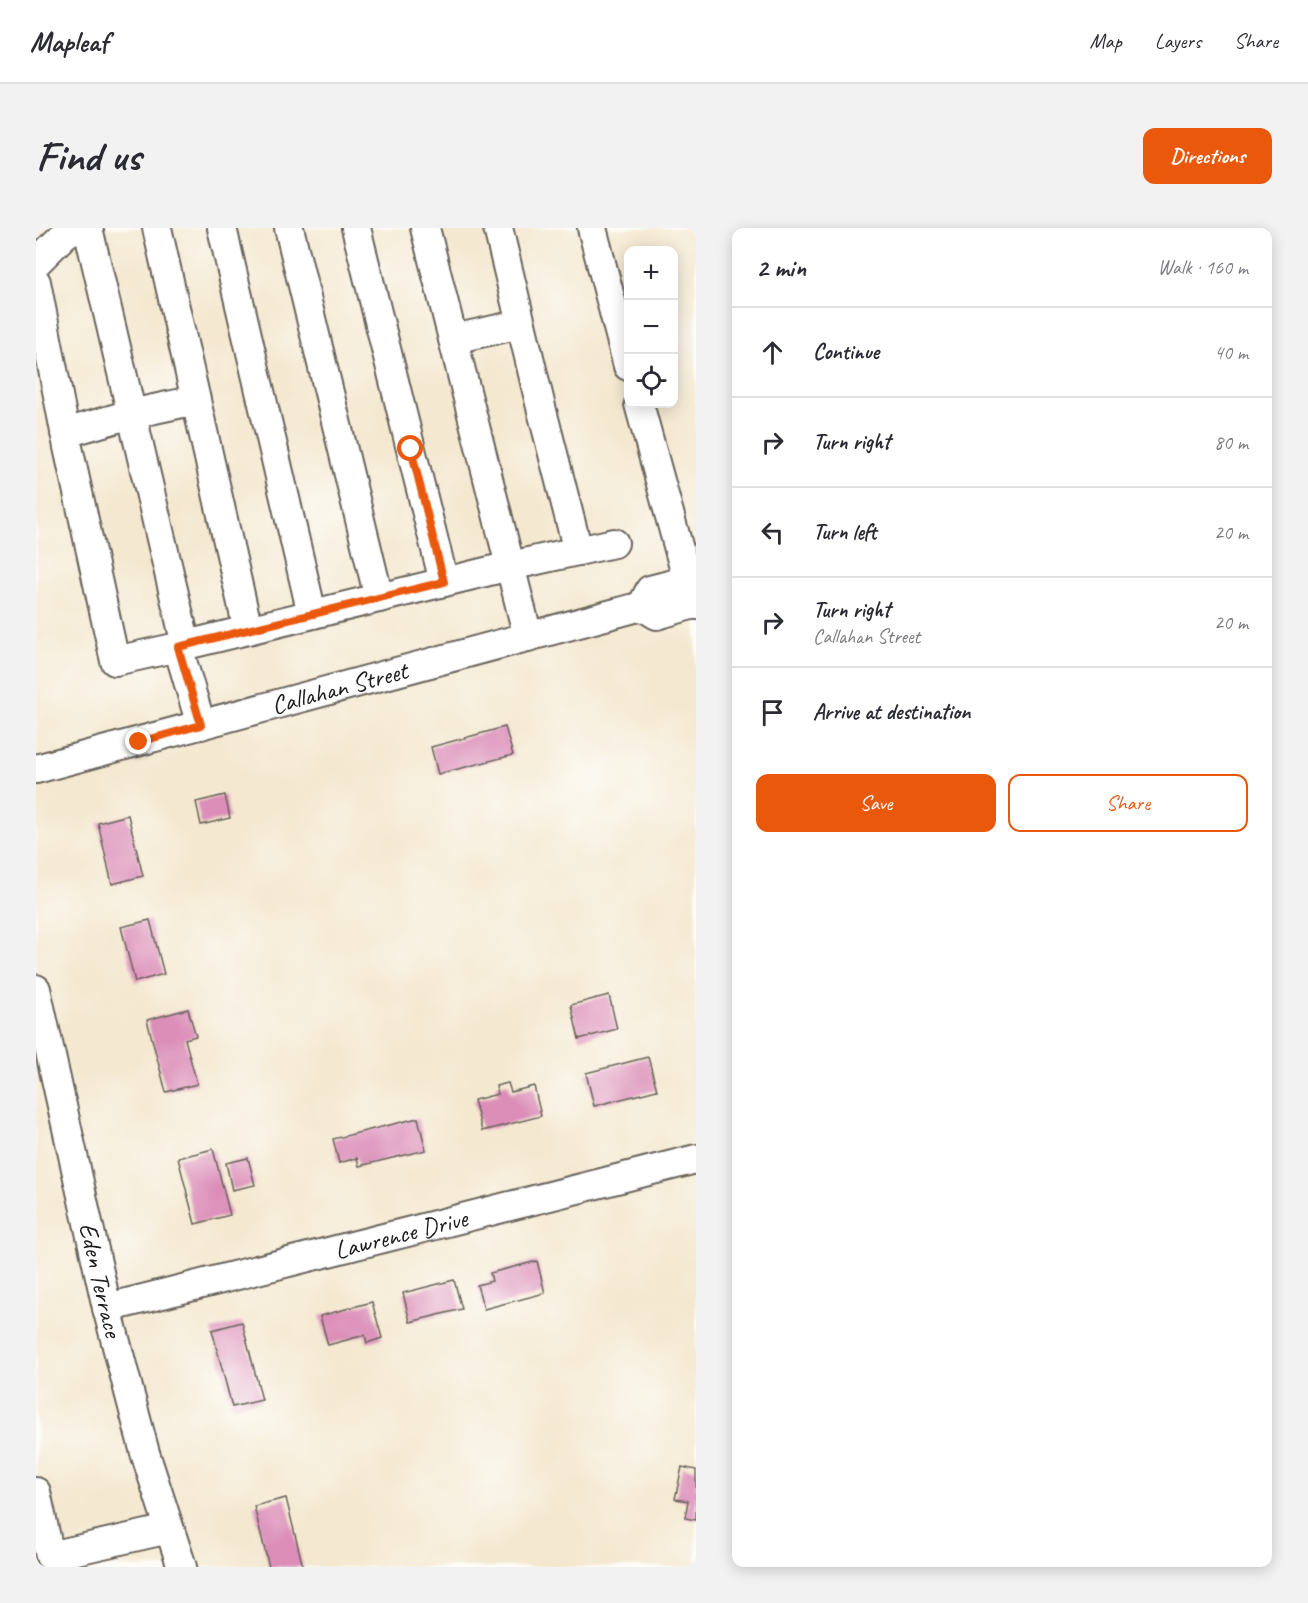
<!DOCTYPE html>
<meta charset="utf-8">
<style>
body{margin:0;font-family:Caveat,sans-serif;background:#f2f2f3;color:#2b2b33}
.controls{position:absolute;right:18px;top:18px;display:grid;overflow:hidden;border-radius:12px;box-shadow:0 3px 15px #0003}
.controls button{width:54px;height:54px;display:grid;place-items:center;padding:0;border:0;border-bottom:2px solid #e1e1e2;background:#fff;color:#2b2b33;font:30px sans-serif}
.stop{position:absolute;width:18px;height:18px;margin:-14px;border:4px solid #ea580c;border-radius:50%;background:#fff}
.stop.end{background:#ea580c;border-color:#fff;box-shadow:0 2px 6px #0008}
.list{margin:0;padding:0;list-style:none}
h2{display:flex;justify-content:space-between;align-items:center;height:78px;margin:0;padding:0 24px;font-size:26px}
h2 small{font-size:20px;font-weight:400;color:#7c7c81}
.list li{display:grid;grid-template-columns:39px 1fr auto;gap:18px;align-items:center;box-sizing:border-box;height:90px;padding:0 24px;border-top:2px solid #e1e1e2}
.list b{display:block;font-size:22px;white-space:nowrap}
.list p{margin:0;font-size:20px;white-space:nowrap;color:#7c7c81}
.list em{font-size:20px;font-style:normal;color:#7c7c81}
.actions{display:flex;gap:12px;padding:18px 24px}
.actions a{flex:1;padding:14px 0;border:2px solid #ea580c;border-radius:12px;text-align:center;font-size:21px;color:#ea580c}
.actions .main{background:#ea580c;color:#fff}
.icon{flex:none;width:33px;height:33px;fill:none;stroke:currentColor;stroke-width:2;stroke-linecap:round;stroke-linejoin:round}
.map{position:relative;flex:none;width:660px;height:1339px;overflow:hidden;border-radius:12px}
header{display:flex;align-items:center;gap:36px;box-sizing:border-box;height:84px;padding:0 30px;background:#fff;border-bottom:2px solid #e1e1e2}
header strong{font-size:28px}
nav{display:flex;gap:33px;margin-inline-start:auto;font-size:21px}
.intro{display:flex;align-items:center;justify-content:space-between;box-sizing:border-box;height:144px;padding:0 36px}
h1{margin:0;font-size:42px}
.button{padding:15px 27px;border-radius:12px;background:#ea580c;color:#fff;font-size:21px;font-weight:700}
main{display:flex;gap:36px;padding:0 36px}
aside{flex:1;background:#fff;border-radius:12px;box-shadow:0 3px 15px #0003}
.map>svg:first-child{display:block}
.building{fill:#dc8eb9}
.lines{fill:none;stroke-linecap:round;stroke-linejoin:round}
.minor-casing{stroke:#68635b;stroke-width:32}
.minor{stroke:#fff;stroke-width:28}
.route{stroke:#ea580c;stroke-width:8}
.labels{text-anchor:middle;stroke-width:6;stroke-linejoin:round;paint-order:stroke}
.street-label{font-size:26px;fill:#1c1c1c;stroke:#fdfcf7}
</style>
<header>
<strong>Mapleaf</strong>
<nav><a>Map</a><a>Layers</a><a>Share</a></nav>
</header>
<div class="intro"><h1>Find us</h1><a class="button">Directions</a></div>
<main>
<div class="map">
<svg width="660" height="1339" viewBox="0 0 660 1339">
<rect width="100%" height="100%" fill="#fdfcf7"/>
<filter id="ink" filterUnits="userSpaceOnUse"><feTurbulence type="fractalNoise" baseFrequency=".0167" numOctaves="2"/><feDisplacementMap in="SourceGraphic" scale="12" xChannelSelector="R" yChannelSelector="G"/><feConvolveMatrix kernelMatrix="1 2 1 2 8 2 1 2 1" color-interpolation-filters="sRGB"/></filter>
<filter id="wash" filterUnits="userSpaceOnUse"><feTurbulence type="fractalNoise" baseFrequency=".008" numOctaves="4" result="noise"/><feDisplacementMap in="SourceGraphic" scale="24" xChannelSelector="R" yChannelSelector="G"/><feGaussianBlur stdDeviation="1.35" result="paint"/><feColorMatrix in="noise" values="0 0 0 0 0 0 0 0 0 0 0 0 0 0 0 0 0 1.4 0 .05"/><feComposite in="paint" operator="in"/></filter>
<g filter="url(#wash)">
<rect width="100%" height="100%" fill="#f4e8d0"/>
<g id="blocks">
<!-- building -->
<path class="building" d="M469,499L477,527L402,546L395,519Z
M189,567L194,590L165,597L160,574Z
M92,587L107,648L76,656L62,595Z
M114,692L128,746L99,754L85,699Z
M573,767L581,801L543,811L535,777Z
M152,781L160,808L149,811L161,856L130,864L111,792Z
M612,829L621,862L558,878L550,845Z
M472,855L475,864L498,858L505,888L446,903L438,872L462,866L460,858Z
M382,890L390,922L323,938L321,930L303,935L297,911Z
M177,921L194,987L159,996L142,930Z
M212,930L219,957L196,962L190,935Z
M501,1033L509,1065L448,1081L441,1057L456,1053L454,1045Z
M418,1052L426,1081L374,1094L367,1065Z
M336,1074L346,1110L331,1115L329,1107L292,1117L284,1088Z
M206,1094L226,1172L196,1179L176,1102Z
M646,1239L660,1242V1292L649,1290L652,1273L639,1271Z
M250,1270L267,1339H233L218,1278Z"/>
</g>
</g>
<g filter="url(#ink)">
<use href="#blocks" fill-opacity="0" stroke="#68635b" stroke-width="1.5"/>
<g class="lines">
<!-- minor casing -->
<g class="minor-casing">
<g id="minor">
<path d="M52,0L150,417"/>
<path d="M121,0L212,402"/>
<path d="M186,0L276,386"/>
<path d="M253,0L343,370"/>
<path d="M320,0L408,354"/>
<path d="M389,0L492,409"/>
<path d="M462,0L504,175L542,323"/>
<path d="M556,0L592,138"/>
<path d="M0,35L28,7L38,0"/>
<path d="M0,54L32,219L79,433L142,419"/>
<path d="M417,111L485,96"/>
<path d="M603,176L658,376L660,377"/>
<path d="M29,205L95,186L160,172"/>
<path d="M606,378L614,362L652,352"/>
<path d="M606,378L621,387L658,376"/>
<path d="M165,497L142,419L474,338L578,315"/>
<path id="s1" d="M0,541L606,378"/>
<path id="s2" d="M0,761L71,1080L109,1225L146,1339"/>
<path id="s3" d="M71,1080L660,931"/>
<path d="M0,1264L14,1328L133,1301"/>
</g>
</g>
<!-- minor -->
<use href="#minor" class="minor"/>
</g>
</g>
<g class="lines" filter="url(#ink)">
<!-- route -->
<path class="route" d="M103,514L165,497L142,419L408,354L375,221"/>
</g>
<g class="labels">
<!-- street labels -->
<g class="street-label">
<text dy="9" stroke="none"><textPath href="#s1" startOffset="314">Callahan Street</textPath></text>
<text dy="9" stroke="none"><textPath href="#s3" startOffset="303">Lawrence Drive</textPath></text>
<text dy="9" stroke="none"><textPath href="#s2" startOffset="298">Eden Terrace</textPath></text>
</g>
</g>
</svg>
<div class="controls">
<button>+</button>
<button>−</button>
<button><svg class="icon" aria-label="locate" viewBox="0 0 24 24"><circle cx="12" cy="12" r="6"/><path d="M12 2v4M12 18v4M2 12h4M18 12h4"/></svg></button>
</div>
<div class="stop" style="left:375px;top:221px"></div>
<div class="stop end" style="left:103px;top:514px"></div>
</div>
<aside>
<h2>2 min<small>Walk · 160 m</small></h2>
<ul class="list">
<li><svg class="icon" aria-label="ahead" viewBox="0 0 24 24"><path d="M12 20V5M6 11l6-6 6 6"/></svg><div><b>Continue</b></div><em>40 m</em></li>
<li><svg class="icon" aria-label="right" viewBox="0 0 24 24"><path d="M7 20v-9h11M14 6l5 5-5 5"/></svg><div><b>Turn right</b></div><em>80 m</em></li>
<li><svg class="icon" aria-label="left" viewBox="0 0 24 24"><path d="M17 20v-9H6M10 6l-5 5 5 5"/></svg><div><b>Turn left</b></div><em>20 m</em></li>
<li><svg class="icon" aria-label="right" viewBox="0 0 24 24"><path d="M7 20v-9h11M14 6l5 5-5 5"/></svg><div><b>Turn right</b><p>Callahan Street</p></div><em>20 m</em></li>
<li><svg class="icon" aria-label="arrive" viewBox="0 0 24 24"><path d="M6 21V4h12l-3 4 3 4H6"/></svg><div><b>Arrive at destination</b></div></li>
</ul>
<div class="actions"><a class="main">Save</a><a>Share</a></div>
</aside>
</main>
